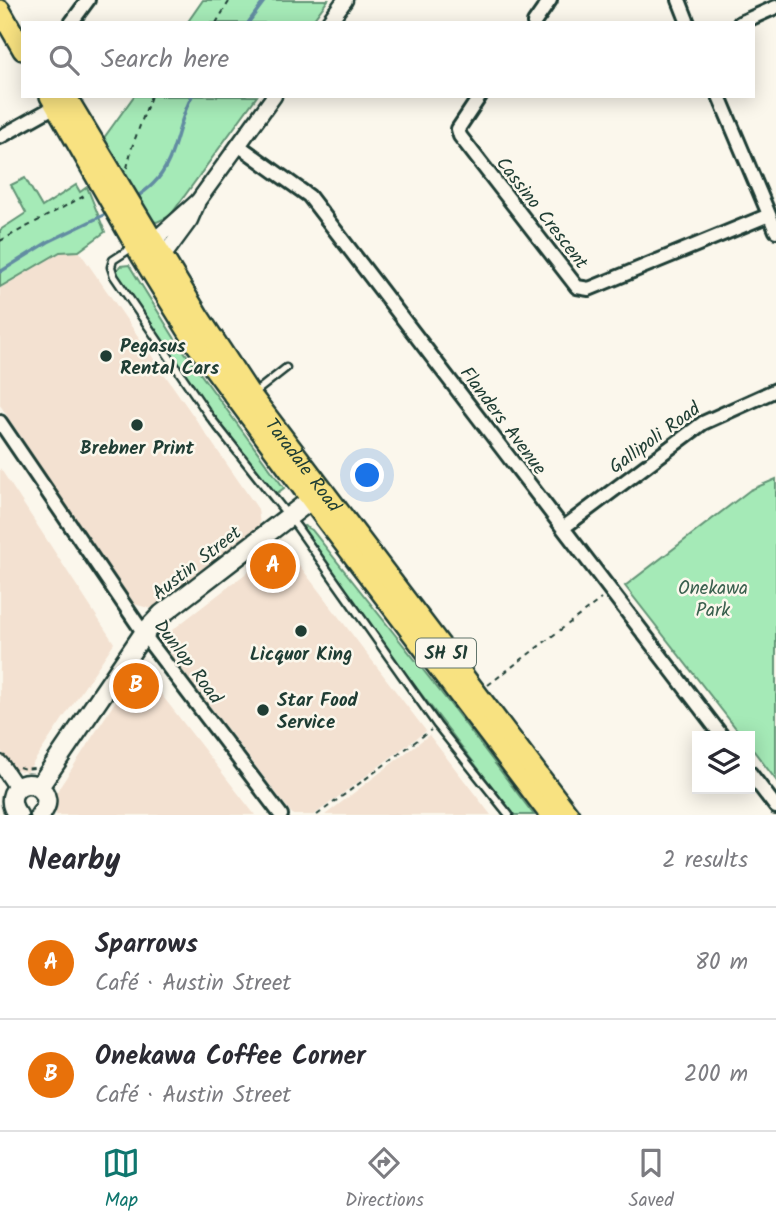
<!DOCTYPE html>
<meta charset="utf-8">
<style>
body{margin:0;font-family:Kalam,sans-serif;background:#f7f7f7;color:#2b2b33}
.controls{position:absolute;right:21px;bottom:21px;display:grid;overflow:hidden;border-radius:0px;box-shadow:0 4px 18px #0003}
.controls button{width:63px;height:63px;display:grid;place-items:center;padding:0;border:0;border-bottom:2px solid #e1e1e2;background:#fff;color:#2b2b33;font:35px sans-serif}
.you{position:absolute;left:368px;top:476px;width:24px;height:24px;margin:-18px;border:5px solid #fff;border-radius:50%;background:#1a73e8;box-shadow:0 0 0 10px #1a73e833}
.badge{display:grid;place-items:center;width:46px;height:46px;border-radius:50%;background:#0f766e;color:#fff;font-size:23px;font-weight:700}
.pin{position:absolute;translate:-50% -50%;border:4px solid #fff;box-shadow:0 2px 7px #0006}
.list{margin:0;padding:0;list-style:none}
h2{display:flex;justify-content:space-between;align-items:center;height:91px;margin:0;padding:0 28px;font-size:30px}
h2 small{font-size:23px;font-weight:400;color:#7c7c81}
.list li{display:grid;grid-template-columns:46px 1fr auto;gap:21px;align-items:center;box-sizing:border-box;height:112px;padding:0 28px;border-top:2px solid #e1e1e2}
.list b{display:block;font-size:26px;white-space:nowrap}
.list p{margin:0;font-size:23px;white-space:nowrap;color:#7c7c81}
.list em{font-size:23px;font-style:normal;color:#7c7c81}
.icon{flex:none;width:38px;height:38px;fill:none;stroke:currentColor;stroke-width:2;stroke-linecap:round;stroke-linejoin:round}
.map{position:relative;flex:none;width:776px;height:815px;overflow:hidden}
.search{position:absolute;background:#fff;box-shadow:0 4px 18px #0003;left:21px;right:21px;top:21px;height:77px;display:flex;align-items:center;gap:18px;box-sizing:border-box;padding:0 24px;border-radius:0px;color:#7c7c81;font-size:26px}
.sheet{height:315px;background:#fff}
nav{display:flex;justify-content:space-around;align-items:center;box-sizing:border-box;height:98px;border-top:2px solid #e1e1e2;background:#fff;font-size:19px;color:#7c7c81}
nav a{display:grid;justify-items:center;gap:4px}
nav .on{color:#0f766e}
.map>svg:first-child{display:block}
.built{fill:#f3e1d1}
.green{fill:#a5eab7;stroke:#629476;stroke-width:2}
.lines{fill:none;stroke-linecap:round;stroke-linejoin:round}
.stream{stroke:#628ca2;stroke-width:3.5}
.service-casing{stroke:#1f3d34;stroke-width:11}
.minor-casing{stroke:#1f3d34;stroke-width:18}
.tertiary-casing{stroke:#1f3d34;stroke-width:19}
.secondary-casing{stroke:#1f3d34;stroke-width:23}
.trunk-casing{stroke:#1f3d34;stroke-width:24}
.path{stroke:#1f3d34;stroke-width:2;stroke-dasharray:5 5;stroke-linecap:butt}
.service{stroke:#fbf7ec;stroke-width:6}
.minor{stroke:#fbf7ec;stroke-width:12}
.tertiary{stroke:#fbf7ec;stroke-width:14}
.secondary{stroke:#fbf7ec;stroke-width:18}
.trunk{stroke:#f8e281;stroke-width:19}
.poi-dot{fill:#1f3d34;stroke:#fbf7ec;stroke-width:2.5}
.labels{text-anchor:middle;stroke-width:5;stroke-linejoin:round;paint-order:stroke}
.shield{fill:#fbf7ec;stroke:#61756b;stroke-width:2}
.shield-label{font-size:18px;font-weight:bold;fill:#1f3d34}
.street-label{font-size:19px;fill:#1f3d34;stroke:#fbf7ec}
.poi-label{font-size:19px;font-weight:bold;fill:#1f3d34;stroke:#fbf7ec;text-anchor:start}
.park-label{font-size:19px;fill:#3a604e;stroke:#fbf7ec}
</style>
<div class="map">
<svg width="776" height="815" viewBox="0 0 776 815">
<rect width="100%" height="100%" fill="#fbf7ec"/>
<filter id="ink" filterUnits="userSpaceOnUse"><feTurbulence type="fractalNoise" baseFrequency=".0143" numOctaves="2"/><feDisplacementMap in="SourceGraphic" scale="14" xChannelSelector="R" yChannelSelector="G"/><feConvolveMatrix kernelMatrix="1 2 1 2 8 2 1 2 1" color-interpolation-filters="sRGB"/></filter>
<g filter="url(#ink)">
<!-- built -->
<path class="built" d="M79,251L258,509L260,525L152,609L130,603L0,405V288L61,252Z
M0,468L114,643L27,772L13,769L0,749Z
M279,548H286L426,731L314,815H293L164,646L167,634Z
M143,671L255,815H56L54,796L134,673Z
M429,735L491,815H325Z"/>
<!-- green -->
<path class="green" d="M203,0H328L311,23H187Z
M134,96H257L170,216L157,222L147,220L101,142Z
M25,178L42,207L76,185L80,192L87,187L105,232L79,251L60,252L0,287V230L26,213L11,185Z
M129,265L175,339L284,488L269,499L177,369L114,274L120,266Z
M776,479V780L750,746V736H742L625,586L750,490Z
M304,526L312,530L450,704L534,815H514L303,540L301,528Z"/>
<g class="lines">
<!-- stream -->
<path class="stream" d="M248,23L265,0
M135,198C141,194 147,190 153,184C177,161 176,124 192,96
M0,272L48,242L110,212"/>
<!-- service casing -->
<g class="service-casing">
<path id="service" d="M133,247L113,260L111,267L114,276L210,417L297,527L437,725L509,815
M253,394L286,368"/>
</g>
<!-- minor casing -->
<g class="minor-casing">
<path id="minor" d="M679,0L688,23
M71,23L88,0
M534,23L550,0
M740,23L776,7
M480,96L458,129L460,136L577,287L589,289L769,215
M719,96L776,231
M0,137L61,103
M238,145L309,196L722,736
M0,422L151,644L281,815
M563,528L703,423L776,390
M750,773L776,807"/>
</g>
<!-- tertiary casing -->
<g class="tertiary-casing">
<path id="tertiary" d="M328,23L345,0
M157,249L159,236L198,201L274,96
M152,251L157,249L168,250L190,220L197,204
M0,763L17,788"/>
</g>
<!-- secondary casing -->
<g class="secondary-casing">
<path id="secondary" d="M39,787L144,633L162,614L321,492
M18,815C13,809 10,802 13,794C24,771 61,792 40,815"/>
</g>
<!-- trunk casing -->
<g class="trunk-casing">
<g id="trunk">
<path d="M0,10L23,50"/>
<path d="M50,96L142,257L196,344L324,517L550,815"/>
<path id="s1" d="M66,96L198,315L248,391L569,815"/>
</g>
</g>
<!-- path -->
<path class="path" d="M216,23L230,0
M127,168L132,147L151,96
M0,241L88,194
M488,685L601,599
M19,767L25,769L34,768
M317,815L431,730"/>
<!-- service -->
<use href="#service" class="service"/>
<!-- minor -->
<use href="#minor" class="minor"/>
<!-- tertiary -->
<use href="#tertiary" class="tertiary"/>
<!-- secondary -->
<use href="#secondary" class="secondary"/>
<!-- trunk -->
<use href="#trunk" class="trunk"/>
</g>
</g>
<!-- markers -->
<g class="poi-dot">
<circle cx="106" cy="356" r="7"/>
<circle cx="137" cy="425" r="7"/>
<circle cx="301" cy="631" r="7"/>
<circle cx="263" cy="710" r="7"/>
</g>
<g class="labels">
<!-- shield labels -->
<rect class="shield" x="416" y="638.5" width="60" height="29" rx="5"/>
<g class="shield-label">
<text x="446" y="659">SH 51</text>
</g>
<!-- street labels -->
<g class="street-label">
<text transform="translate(543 212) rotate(52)" y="7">Cassino Crescent</text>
<text transform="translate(504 420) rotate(53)" y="7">Flanders Avenue</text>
<text transform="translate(654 437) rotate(-36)" y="7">Gallipoli Road</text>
<text dy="7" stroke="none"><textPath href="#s1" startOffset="439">Taradale Road</textPath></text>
<text transform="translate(196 562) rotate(-38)" y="7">Austin Street</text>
<text transform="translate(189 661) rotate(53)" y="7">Dunlop Road</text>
</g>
<!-- poi labels -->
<g class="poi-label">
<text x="120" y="352">Pegasus<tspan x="120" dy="22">Rental Cars</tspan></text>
<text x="137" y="454" text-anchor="middle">Brebner Print</text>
<text x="301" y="660" text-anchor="middle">Licquor King</text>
<text x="277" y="706">Star Food<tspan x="277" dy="22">Service</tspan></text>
</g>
<!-- park labels -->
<g class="park-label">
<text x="713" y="594">Onekawa<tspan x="713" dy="22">Park</tspan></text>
</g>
</g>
</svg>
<div class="controls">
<button><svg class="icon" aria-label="layers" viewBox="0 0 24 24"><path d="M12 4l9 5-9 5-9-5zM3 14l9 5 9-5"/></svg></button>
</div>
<div class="you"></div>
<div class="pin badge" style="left:273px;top:566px;background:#e8710a">A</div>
<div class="pin badge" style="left:136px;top:686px;background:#e8710a">B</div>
<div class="search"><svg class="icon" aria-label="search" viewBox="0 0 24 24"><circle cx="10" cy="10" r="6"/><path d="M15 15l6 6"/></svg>Search here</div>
</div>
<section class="sheet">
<h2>Nearby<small>2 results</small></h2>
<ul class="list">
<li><span class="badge" style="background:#e8710a">A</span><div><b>Sparrows</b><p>Café · Austin Street</p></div><em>80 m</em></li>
<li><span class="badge" style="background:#e8710a">B</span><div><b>Onekawa Coffee Corner</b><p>Café · Austin Street</p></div><em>200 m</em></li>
</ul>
</section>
<nav>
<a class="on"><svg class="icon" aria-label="map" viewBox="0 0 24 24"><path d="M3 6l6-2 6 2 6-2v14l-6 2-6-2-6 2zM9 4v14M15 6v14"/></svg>Map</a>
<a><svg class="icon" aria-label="directions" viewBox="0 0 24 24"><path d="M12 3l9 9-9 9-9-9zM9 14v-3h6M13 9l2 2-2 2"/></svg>Directions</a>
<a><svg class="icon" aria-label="saved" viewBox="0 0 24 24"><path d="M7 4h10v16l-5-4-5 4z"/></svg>Saved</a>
</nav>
